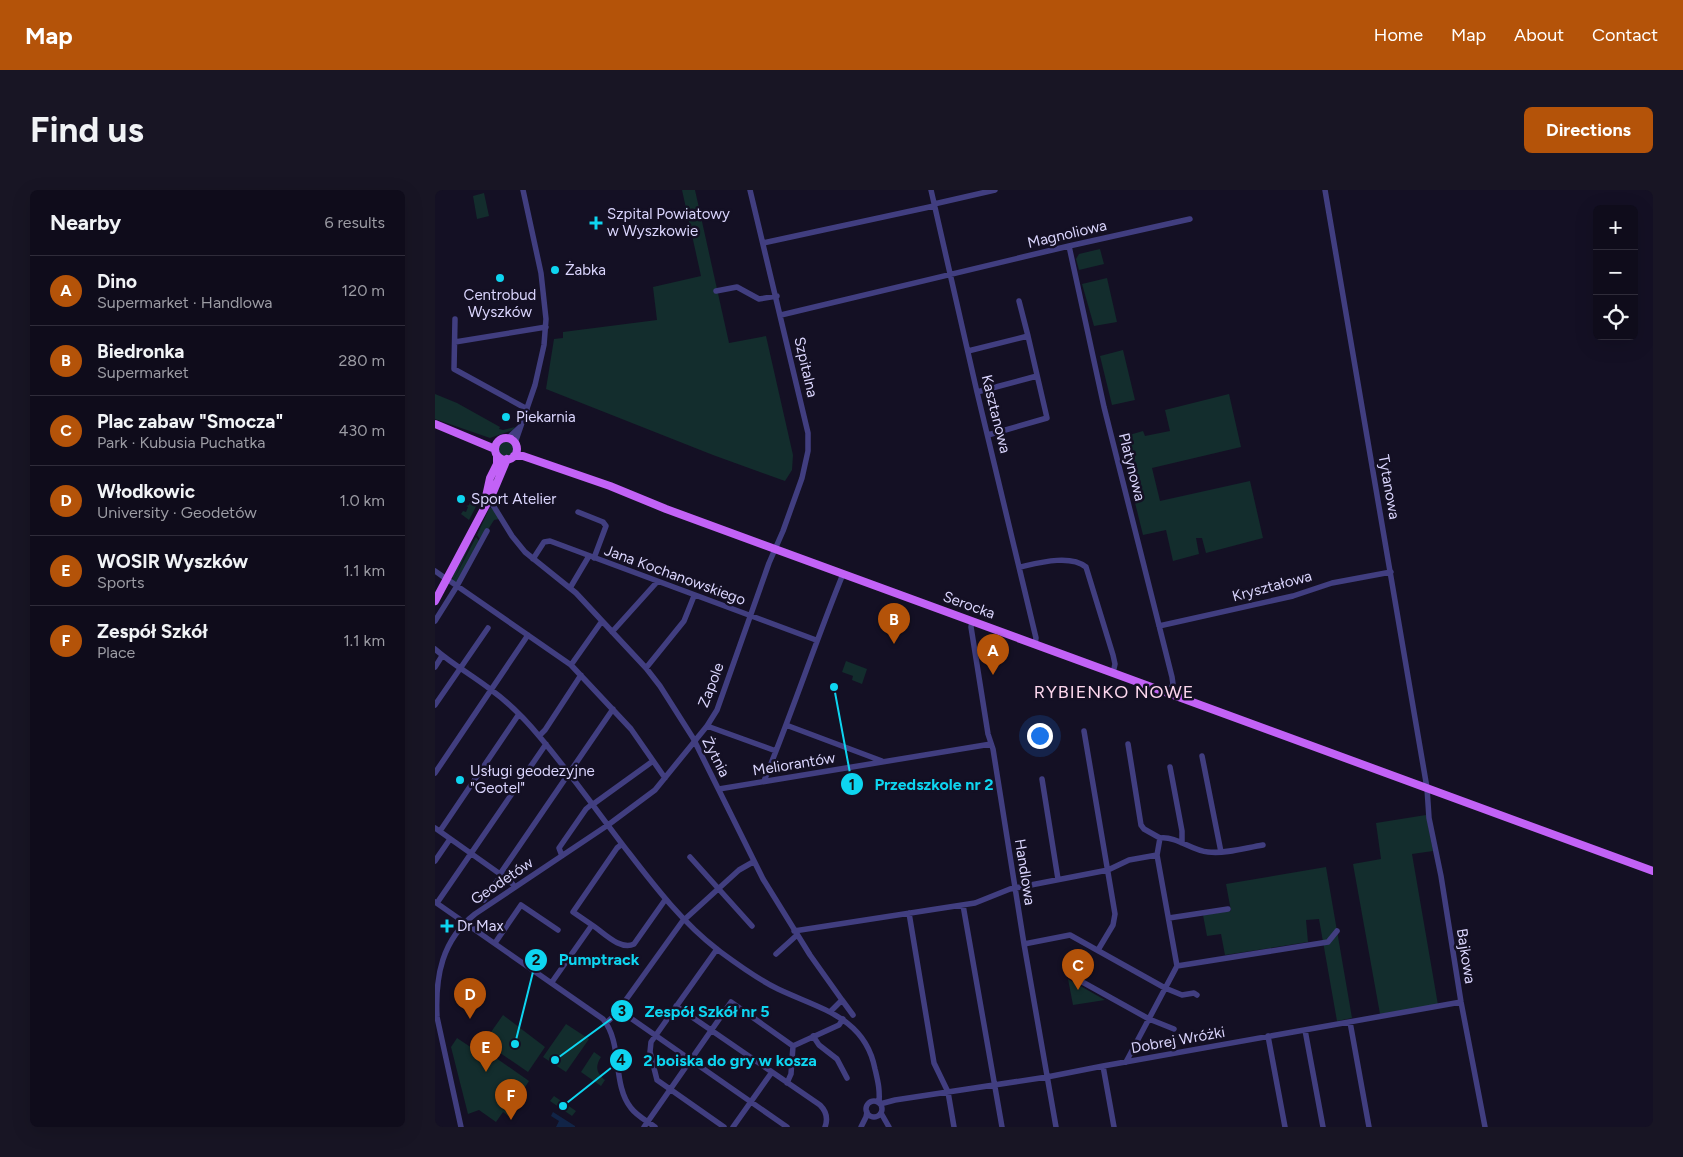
<!DOCTYPE html>
<meta charset="utf-8">
<style>
body{margin:0;font-family:Figtree,sans-serif;background:#181524;color:#f1f3f6}
.controls{position:absolute;right:15px;top:15px;display:grid;overflow:hidden;border-radius:8px;box-shadow:0 5px 20px #0002}
.controls button{width:45px;height:45px;display:grid;place-items:center;padding:0;border:0;border-bottom:1px solid #2f2c3a;background:#0f0c1b;color:#f1f3f6;font:25px sans-serif}
.you{position:absolute;left:604px;top:545px;width:18px;height:18px;margin:-12px;border:4px solid #fff;border-radius:50%;background:#1a73e8;box-shadow:0 0 0 8px #1a73e833}
.badge{display:grid;place-items:center;width:32px;height:32px;border-radius:50%;background:#b45309;color:#fff;font-size:16px;font-weight:700}
.pin{position:absolute;translate:-50% -41px;filter:drop-shadow(0 1px 2px #0008)}
.pin::after{content:'';position:absolute;top:26px;width:18px;height:15px;background:inherit;clip-path:polygon(0 0,100% 0,50% 100%)}
.list{margin:0;padding:0;list-style:none}
h2{display:flex;justify-content:space-between;align-items:center;height:65px;margin:0;padding:0 20px;font-size:21px}
h2 small{font-size:16px;font-weight:400;color:#9b9ba3}
.list li{display:grid;grid-template-columns:32px 1fr auto;gap:15px;align-items:center;box-sizing:border-box;height:70px;padding:0 20px;border-top:1px solid #2f2c3a}
.list b{display:block;font-size:19px;white-space:nowrap}
.list p{margin:0;font-size:16px;white-space:nowrap;color:#9b9ba3}
.list em{font-size:16px;font-style:normal;color:#9b9ba3}
.icon{flex:none;width:28px;height:28px;fill:none;stroke:currentColor;stroke-width:2;stroke-linecap:round;stroke-linejoin:round}
.map{position:relative;flex:none;width:1218px;height:937px;overflow:hidden;border-radius:8px}
header{display:flex;align-items:center;gap:30px;box-sizing:border-box;height:70px;padding:0 25px;background:#b45309;color:#fff}
header strong{font-size:24px}
nav{display:flex;gap:28px;margin-inline-start:auto;font-size:18px}
.intro{display:flex;align-items:center;justify-content:space-between;box-sizing:border-box;height:120px;padding:0 30px}
h1{margin:0;font-size:35px}
.button{padding:12px 22px;border-radius:8px;background:#b45309;color:#fff;font-size:18px;font-weight:700}
main{display:flex;gap:30px;padding:0 30px}
aside{flex:1;background:#0f0c1b;border-radius:8px;box-shadow:0 5px 20px #0002}
.map>svg:first-child{display:block}
.green{fill:#132d2d}
.water{fill:#112447}
.lines{fill:none;stroke-linecap:round;stroke-linejoin:round}
.minor{stroke:#413e80;stroke-width:5.5}
.major{stroke:#c262f6;stroke-width:8}
.poi-dot{fill:#0ed5f0;stroke:#141024;stroke-width:2}
.labels{text-anchor:middle;stroke-width:5;stroke-linejoin:round;paint-order:stroke}
.poi-label{font-size:15px;fill:#dad5fd;stroke:#141024;text-anchor:start}
.street-label{font-size:15px;fill:#dad5fd;stroke:#141024}
.quarter-label{font-size:18px;letter-spacing:1px;fill:#fdd7ee;stroke:#141024}
.leader{fill:none;stroke:#0ed5f0;stroke-width:2}
.callout-dot{fill:#0ed5f0;stroke:#141024;stroke-width:2}
.mark-label{font-size:15px;text-anchor:middle;font-weight:bold;fill:#111}
.callout-label{font-size:16px;text-anchor:middle;font-weight:bold;fill:#0ed5f0;stroke:#141024;stroke-width:5;stroke-linejoin:round;paint-order:stroke}
</style>
<header>
<strong>Map</strong>
<nav><a>Home</a><a>Map</a><a>About</a><a>Contact</a></nav>
</header>
<div class="intro"><h1>Find us</h1><a class="button">Directions</a></div>
<main>
<aside>
<h2>Nearby<small>6 results</small></h2>
<ul class="list">
<li><span class="badge">A</span><div><b>Dino</b><p>Supermarket · Handlowa</p></div><em>120 m</em></li>
<li><span class="badge">B</span><div><b>Biedronka</b><p>Supermarket</p></div><em>280 m</em></li>
<li><span class="badge">C</span><div><b>Plac zabaw &quot;Smocza&quot;</b><p>Park · Kubusia Puchatka</p></div><em>430 m</em></li>
<li><span class="badge">D</span><div><b>Włodkowic</b><p>University · Geodetów</p></div><em>1.0 km</em></li>
<li><span class="badge">E</span><div><b>WOSIR Wyszków</b><p>Sports</p></div><em>1.1 km</em></li>
<li><span class="badge">F</span><div><b>Zespół Szkół</b><p>Place</p></div><em>1.1 km</em></li>
</ul>
</aside>
<div class="map">
<svg width="1218" height="937" viewBox="0 0 1218 937">
<rect width="100%" height="100%" fill="#141024"/>
<!-- green -->
<path class="green" d="M247,0H260L294,153L331,146L358,265L357,280L350,291L278,265L111,199L119,149L128,148V142L222,130L218,97L266,86Z
M49,3L54,26L42,29L38,6Z
M665,59L669,74L644,80L641,69L644,64Z
M672,88L682,132L659,136L647,94Z
M688,160L700,210L677,215L665,166Z
M0,204L22,213L65,237L64,239L68,240L80,237L78,240L55,248L0,229Z
M794,204L806,257L717,278L725,311L815,291L828,348L771,363L767,348H761L764,364L738,371L731,340L708,345L684,248L708,241L710,246L735,241L730,220Z
M63 259a8 8 0 1 1 16 0a8 8 0 1 1-16 0Z
M39,300L46,303V307L34,330L26,324L28,321L31,322L33,317L31,316L34,315L35,311L33,310H36L37,306L35,305H37Z
M55,315L52,319L18,391L17,386L51,318Z
M57,317L64,329L59,330L46,351L42,345L54,319Z
M41,347L45,352L23,392H20L18,391Z
M411,471L432,479L427,494L417,490L418,486L407,482Z
M991,625L998,661L977,664L1003,815L945,824L918,674L946,669L941,633Z
M891,677L917,828L902,831L884,729L871,730L873,752L790,765L786,744L772,746L768,725L796,721L791,694Z
M633,789L670,810L638,815Z
M68,825L110,857L93,882L49,852Z
M131,834L154,849L131,882L108,867Z
M22,848L58,872L61,868L94,891L77,917L79,923L76,928L68,922L61,932L44,920L33,924L16,857Z
M159,862L166,867C160,876 161,883 170,890L166,896L146,882Z
M119,906L141,921L137,926L115,911Z"/>
<!-- water -->
<path class="water" d="M118,922L140,936V937H121L124,931L116,926Z"/>
<g class="lines">
<!-- minor -->
<path class="minor" d="M496,0L542,202L601,448L600,454
M890,0L980,528L992,598L994,628L1006,686L1026,812L1050,937
M499,14L560,0
M328,53L499,16
M634,56L669,217L737,487L738,494L734,503
M281,101L302,97L324,109L342,106
M346,125L634,56L755,29
M20,129L19,179L92,219
M20,152L111,137
M533,161L593,146L584,111
M542,202L602,186
M553,245L612,228L593,146
M73,248L85,237
M80,253L100,195L109,155L111,129L106,83L88,0
M53,307L77,346L90,362L141,403L211,478L225,496L258,548L328,689L375,765L407,810L395,822
M143,322L168,332L171,336L159,368
M98,369L109,352L115,351L381,450
M585,377C603,373 635,364 651,377L678,465L680,474L678,483
M0,381L10,388
M12,389L136,475L196,539L230,588
M135,398L154,366
M0,431L22,396L52,341
M537,431L536,437L553,544L558,559L589,754L621,937
M724,436L858,406L897,393L956,382
M177,442L222,392
M0,459C17,474 37,485 55,499C73,512 90,529 104,546C136,584 164,624 194,663C221,698 248,733 283,760C302,774 322,789 343,799C385,819 430,827 440,879C443,892 445,899 444,913
M136,475L167,431
M0,477L7,466
M211,478L249,431L259,406
M0,515L53,438
M351,535L447,571
M272,536L341,561
M649,541L680,724L678,735L663,760
M104,546L110,540L146,485
M693,554L706,635L709,639L725,648
M767,566L786,662
M735,577L747,641V653
M0,583L93,445
M607,589L623,689
M329,591C357,523 380,453 408,384
M284,599L556,554
M157,615L218,571
M0,638L75,691L80,697
M5,641L84,524
M725,648C742,646 757,661 773,662C791,664 810,658 828,655
M127,666L124,658L151,619L157,614
M255,667L317,736
M0,671L15,649
M65,684L178,519
M49,710L67,684
M0,712L168,829C188,853 177,895 196,918C202,926 212,931 220,937
M2,713L111,554
M528,715L567,937
M474,723L499,873L513,902L519,937
M734,728L793,719
M249,730L304,680L318,672
M157,735L138,722L182,658L187,654
M359,741L540,713L575,699L673,680L694,670L722,665
M60,753L86,715L123,740
M589,754L635,745L730,798L747,805L759,803L762,805
M282,759L216,852L215,862L222,890L289,937
M341,764L362,745
M742,776L893,752L902,741
M633,784L714,829L739,839
M117,792L157,735C168,742 185,761 199,754L230,710
M407,810L418,825
M241,816L385,915C391,921 393,929 390,937
M184,820L352,937
M915,832L934,937
M171,833L180,825L249,729
M870,840L888,937
M378,846L384,855L402,869L412,888
M833,846L850,937
M358,856L404,835L408,829
M691,872L742,776L722,665L725,648
M668,876L679,937
M431 919a8 8 0 1 1 16 0a8 8 0 1 1-16 0Z
M445,914L460,910L612,887L668,876L1026,812
M446,923L454,937
M26,937L2,827C0,786 7,750 40,724L173,635L220,600L272,536L282,520L334,373L348,341L367,288L373,261V243L315,0
M209,937L296,812L358,856L356,884L352,893
M298,937L337,882
M426,937L431,927L432,922"/>
<!-- major -->
<path class="major" d="M0,234L60,259
M60 259a11 11 0 1 1 22 0a11 11 0 1 1-22 0Z
M79,266H88L175,296L231,319L1218,681
M50,311L55,288L62,274V266
M0,411L59,300L72,269"/>
</g>
<!-- markers -->
<g class="poi-dot">
<path d="M158.5 25.5h5v5h5v5h-5v5h-5v-5h-5v-5h5z"/>
<circle cx="120" cy="80" r="5"/>
<circle cx="65" cy="88" r="5"/>
<circle cx="71" cy="227" r="5"/>
<circle cx="26" cy="309" r="5"/>
<circle cx="25" cy="590" r="5"/>
<path d="M9.5 728.5h5v5h5v5h-5v5h-5v-5h-5v-5h5z"/>
</g>
<g class="labels">
<!-- poi labels -->
<g class="poi-label">
<text x="172" y="29">Szpital Powiatowy<tspan x="172" dy="17">w Wyszkowie</tspan></text>
<text x="130" y="85">Żabka</text>
<text x="65" y="110" text-anchor="middle">Centrobud<tspan x="65" dy="17">Wyszków</tspan></text>
<text x="81" y="232">Piekarnia</text>
<text x="36" y="314">Sport Atelier</text>
<text x="35" y="586">Usługi geodezyjne<tspan x="35" dy="17">"Geotel"</tspan></text>
<text x="22" y="741">Dr Max</text>
</g>
<!-- street labels -->
<g class="street-label">
<text transform="translate(632 44) rotate(-13)" y="5">Magnoliowa</text>
<text transform="translate(371 177) rotate(77)" y="5">Szpitalna</text>
<text transform="translate(561 224) rotate(76)" y="5">Kasztanowa</text>
<text transform="translate(697 277) rotate(76)" y="5">Platynowa</text>
<text transform="translate(954 297) rotate(80)" y="5">Tytanowa</text>
<text transform="translate(240 385) rotate(20)" y="5">Jana Kochanowskiego</text>
<text transform="translate(837 396) rotate(-15)" y="5">Kryształowa</text>
<text transform="translate(534 415) rotate(20)" y="5">Serocka</text>
<text transform="translate(276 495) rotate(-69)" y="5">Zapole</text>
<text transform="translate(281 567) rotate(63)" y="5">Żytnia</text>
<text transform="translate(359 574) rotate(-9)" y="5">Meliorantów</text>
<text transform="translate(590 682) rotate(81)" y="5">Handlowa</text>
<text transform="translate(67 691) rotate(-34)" y="5">Geodetów</text>
<text transform="translate(1031 766) rotate(81)" y="5">Bajkowa</text>
<text transform="translate(743 850) rotate(-10)" y="5">Dobrej Wróżki</text>
</g>
<!-- quarter labels -->
<g class="quarter-label">
<text x="679" y="508">RYBIENKO NOWE</text>
</g>
</g>
<!-- callouts -->
<path class="leader" d="M399 497L417 594M80 854L101 770M120 870L187 821M128 916L186 870"/>
<g class="callout-dot">
<circle cx="399" cy="497" r="5"/>
<circle cx="80" cy="854" r="5"/>
<circle cx="120" cy="870" r="5"/>
<circle cx="128" cy="916" r="5"/>
<circle cx="417" cy="594" r="12"/>
<circle cx="101" cy="770" r="12"/>
<circle cx="187" cy="821" r="12"/>
<circle cx="186" cy="870" r="12"/>
</g>
<g class="mark-label">
<text x="417" y="600">1</text>
<text x="101" y="775">2</text>
<text x="187" y="826">3</text>
<text x="186" y="875">4</text>
</g>
<g class="callout-label">
<text x="499" y="600">Przedszkole nr 2</text>
<text x="164" y="775">Pumptrack</text>
<text x="272" y="827">Zespół Szkół nr 5</text>
<text x="295" y="876">2 boiska do gry w kosza</text>
</g>
</svg>
<div class="controls">
<button>+</button>
<button>−</button>
<button><svg class="icon" aria-label="locate" viewBox="0 0 24 24"><circle cx="12" cy="12" r="6"/><path d="M12 2v4M12 18v4M2 12h4M18 12h4"/></svg></button>
</div>
<div class="you"></div>
<div class="pin badge" style="left:558px;top:485px">A</div>
<div class="pin badge" style="left:459px;top:454px">B</div>
<div class="pin badge" style="left:643px;top:800px">C</div>
<div class="pin badge" style="left:35px;top:829px">D</div>
<div class="pin badge" style="left:51px;top:882px">E</div>
<div class="pin badge" style="left:76px;top:930px">F</div>
</div>
</main>
